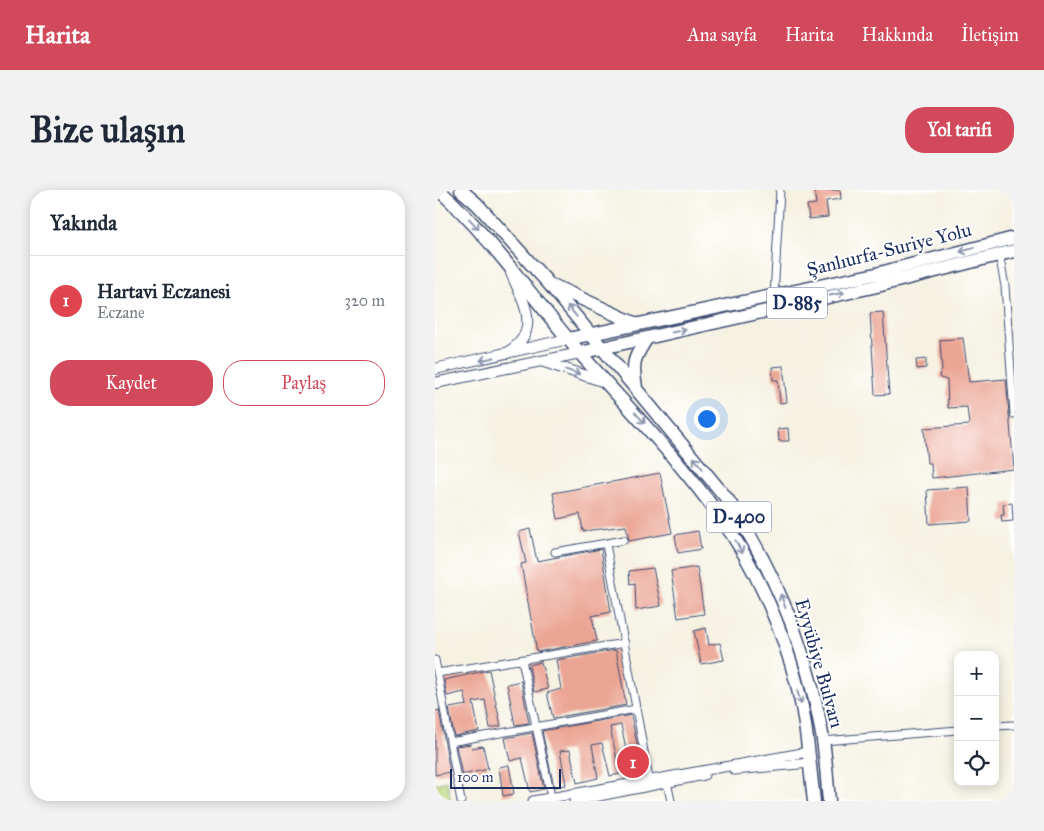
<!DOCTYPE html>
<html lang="tr">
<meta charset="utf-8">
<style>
body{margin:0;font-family:"IM FELL Great Primer",serif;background:#f2f2f3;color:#1f2937}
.controls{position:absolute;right:15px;bottom:15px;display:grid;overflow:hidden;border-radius:10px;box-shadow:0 2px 12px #0003}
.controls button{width:45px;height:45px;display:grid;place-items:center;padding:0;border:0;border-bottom:1px solid #e0e1e3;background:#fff;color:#1f2937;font:25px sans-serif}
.scale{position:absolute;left:15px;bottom:12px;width:111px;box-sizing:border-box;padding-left:5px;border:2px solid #1b2f5e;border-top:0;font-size:14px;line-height:18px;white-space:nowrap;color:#1b2f5e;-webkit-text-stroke:4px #fff;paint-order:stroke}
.you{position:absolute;left:271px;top:228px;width:18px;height:18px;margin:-12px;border:4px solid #fff;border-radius:50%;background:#1a73e8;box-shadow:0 0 0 8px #1a73e833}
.badge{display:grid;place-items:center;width:32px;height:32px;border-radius:50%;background:#d1495b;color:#fff;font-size:16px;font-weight:700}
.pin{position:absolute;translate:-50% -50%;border:2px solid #fff;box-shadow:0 1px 5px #0006}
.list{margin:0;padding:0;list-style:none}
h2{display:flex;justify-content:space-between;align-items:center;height:65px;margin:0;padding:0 20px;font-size:21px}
h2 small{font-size:16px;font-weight:400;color:#747a83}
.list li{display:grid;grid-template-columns:32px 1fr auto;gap:15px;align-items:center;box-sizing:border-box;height:90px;padding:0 20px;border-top:1px solid #e0e1e3}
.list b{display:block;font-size:19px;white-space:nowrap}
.list p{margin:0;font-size:16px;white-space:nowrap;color:#747a83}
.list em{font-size:16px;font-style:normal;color:#747a83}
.actions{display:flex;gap:10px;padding:15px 20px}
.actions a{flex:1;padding:11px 0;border:1px solid #d1495b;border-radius:20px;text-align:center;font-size:18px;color:#d1495b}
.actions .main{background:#d1495b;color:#fff}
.icon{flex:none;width:28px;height:28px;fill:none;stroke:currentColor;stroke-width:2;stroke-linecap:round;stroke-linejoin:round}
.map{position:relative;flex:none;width:579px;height:611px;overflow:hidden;border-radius:20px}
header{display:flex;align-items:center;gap:30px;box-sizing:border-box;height:70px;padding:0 25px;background:#d1495b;color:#fff}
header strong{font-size:24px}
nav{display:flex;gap:28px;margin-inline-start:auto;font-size:18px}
.intro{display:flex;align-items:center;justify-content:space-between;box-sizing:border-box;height:120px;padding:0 30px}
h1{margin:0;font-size:35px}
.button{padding:12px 22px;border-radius:20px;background:#d1495b;color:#fff;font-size:18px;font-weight:700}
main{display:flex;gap:30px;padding:0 30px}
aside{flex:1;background:#fff;border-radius:20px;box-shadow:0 2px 12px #0003}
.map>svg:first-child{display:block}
.green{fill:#bbd67b;stroke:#6b826c}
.building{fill:#eba594}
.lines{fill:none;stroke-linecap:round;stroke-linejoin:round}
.street-casing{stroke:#3c4c72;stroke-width:9}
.secondary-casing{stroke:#3c4c72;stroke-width:11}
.primary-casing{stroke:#3c4c72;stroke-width:12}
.highway-casing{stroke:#3c4c72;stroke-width:15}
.street{stroke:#fff;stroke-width:7}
.secondary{stroke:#fff;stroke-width:9}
.primary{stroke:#fff;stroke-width:10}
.highway{stroke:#fff;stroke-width:12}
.oneway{stroke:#8d97ae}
.labels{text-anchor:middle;stroke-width:4;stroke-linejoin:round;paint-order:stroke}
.shield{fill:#fff;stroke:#5f6d8e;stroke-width:1}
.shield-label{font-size:18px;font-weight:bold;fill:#1b2f5e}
.street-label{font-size:19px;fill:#1b2f5e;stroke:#fff}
</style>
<header>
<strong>Harita</strong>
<nav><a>Ana sayfa</a><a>Harita</a><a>Hakkında</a><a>İletişim</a></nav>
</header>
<div class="intro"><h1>Bize ulaşın</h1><a class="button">Yol tarifi</a></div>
<main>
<aside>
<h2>Yakında<small></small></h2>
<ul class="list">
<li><span class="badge" style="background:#e0444e">1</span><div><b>Hartavi Eczanesi</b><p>Eczane</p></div><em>320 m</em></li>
</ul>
<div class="actions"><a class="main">Kaydet</a><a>Paylaş</a></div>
</aside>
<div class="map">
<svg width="579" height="611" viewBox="0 0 579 611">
<rect width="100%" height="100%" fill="#fff"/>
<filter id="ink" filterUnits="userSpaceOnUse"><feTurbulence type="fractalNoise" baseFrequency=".02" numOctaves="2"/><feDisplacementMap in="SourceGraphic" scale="10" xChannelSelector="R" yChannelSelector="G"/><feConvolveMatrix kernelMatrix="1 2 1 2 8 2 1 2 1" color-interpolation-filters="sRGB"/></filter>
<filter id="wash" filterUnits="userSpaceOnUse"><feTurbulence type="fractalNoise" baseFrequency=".0096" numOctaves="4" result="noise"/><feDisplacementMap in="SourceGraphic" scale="20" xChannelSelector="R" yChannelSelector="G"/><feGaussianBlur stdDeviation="1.12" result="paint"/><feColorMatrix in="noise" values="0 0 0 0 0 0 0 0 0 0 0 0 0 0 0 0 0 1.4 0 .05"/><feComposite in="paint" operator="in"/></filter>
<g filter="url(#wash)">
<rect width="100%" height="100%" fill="#f5f2e2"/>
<!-- green -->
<path class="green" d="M12,591L16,611H0V594Z"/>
<g id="blocks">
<!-- building -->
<path class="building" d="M379,0H405L406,9L391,11L393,27L374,29L372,15L381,14Z
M448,122L454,204L440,205L435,123Z
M528,148L534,192L571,189L579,279L497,288L496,273H492L489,238L534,235L532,217L513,218L512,190L505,188L504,185L507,180L505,150Z
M491,169V178L482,179L481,170Z
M348,176L352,212L345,213L343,190H338L337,177Z
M353,238L354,251H344L343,239Z
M225,283L237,343L194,351L191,336L148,341L145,324L123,329L118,303Z
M534,297L536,331L494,334L492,300Z
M577,313L578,331L567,332L566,325H569L568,314Z
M95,339L102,371L166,359L176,422L157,426L162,451L102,462L86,374L91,373L84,342Z
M263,341L266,359L243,363L240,345Z
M262,377L269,424L243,428L236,381Z
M218,378L226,416L201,420L200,393L195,394L194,381Z
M271,438L274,455L285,453L289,470L266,474L259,441Z
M181,460L191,515L118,528L112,503L126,499L121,470Z
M106,472L113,499L99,502L94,475Z
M54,480L66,536L55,538L50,510L38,512L44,541L19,546L14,518L32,515L29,502L12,506L9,490Z
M86,491L94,533L80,535L72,494Z
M4,520L15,582L0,585V521Z
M196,525L207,579L196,582L186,535L175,537L185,584L175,586L167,553L157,555L163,588L142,593L135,560L125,561L131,595L119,597L107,541Z
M97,543L109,599L95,602L87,568L75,571L70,548Z
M36,554L37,558L48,556L53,579L27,585L21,556Z
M74,575L79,604L68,606L64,577Z"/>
</g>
</g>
<g filter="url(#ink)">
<use href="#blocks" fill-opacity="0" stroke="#3c4c72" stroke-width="1"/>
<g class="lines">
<!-- street casing -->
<g class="street-casing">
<path id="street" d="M564,64L570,96L579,224
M339,106L345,0
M171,354L214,589
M120,362L189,350
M0,470L26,611
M87,470L116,607
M2,483L190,453
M560,536L579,535
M388,551L523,540
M15,552L201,519
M232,592L236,611"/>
</g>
<!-- secondary casing -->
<g class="secondary-casing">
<path id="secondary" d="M299,580L375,573
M98,611L373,562
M139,611L269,585"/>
</g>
<!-- primary casing -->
<g class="primary-casing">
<path id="primary" d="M73,163C78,158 84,154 87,149C101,129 84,102 76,83
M106,171L170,192
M0,179L133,149
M0,193L145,163"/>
</g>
<!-- highway casing -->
<g class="highway-casing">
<path id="highway" d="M4,0C57,48 98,109 145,163C197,223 254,279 298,346C329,394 356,461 367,517C373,548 375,580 379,611
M26,0L42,14L114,94L293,310C341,383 374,464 388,550C391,570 392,591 394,611
M119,96L199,133
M133,149L441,84L579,48
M145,163L442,96L579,61
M201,198C197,173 198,169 212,148"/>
</g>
<!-- street -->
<use href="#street" class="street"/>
<!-- secondary -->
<use href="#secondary" class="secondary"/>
<!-- primary -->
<use href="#primary" class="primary"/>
<!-- highway -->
<use href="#highway" class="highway"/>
</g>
<!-- one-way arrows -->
<defs><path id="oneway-shaft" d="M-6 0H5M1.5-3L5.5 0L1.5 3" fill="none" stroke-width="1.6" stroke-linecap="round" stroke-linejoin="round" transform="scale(1.25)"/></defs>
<g class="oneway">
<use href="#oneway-shaft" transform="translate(39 34) rotate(48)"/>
<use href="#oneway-shaft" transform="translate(532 60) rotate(165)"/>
<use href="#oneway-shaft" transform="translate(402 104) rotate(-12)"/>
<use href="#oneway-shaft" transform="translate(137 121) rotate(-130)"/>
<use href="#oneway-shaft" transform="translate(244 141) rotate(-12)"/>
<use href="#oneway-shaft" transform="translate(52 169) rotate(166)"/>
<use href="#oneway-shaft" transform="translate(138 182) rotate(18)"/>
<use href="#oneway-shaft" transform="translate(205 228) rotate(48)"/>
<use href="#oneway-shaft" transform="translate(263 273) rotate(-129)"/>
<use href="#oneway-shaft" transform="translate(304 357) rotate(62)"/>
<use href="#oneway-shaft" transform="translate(348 411) rotate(-110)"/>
<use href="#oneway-shaft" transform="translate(364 507) rotate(74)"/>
</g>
</g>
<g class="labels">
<!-- shield labels -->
<g class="shield">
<rect x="332" y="97.5" width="60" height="31" rx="4"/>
<rect x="271.5" y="311.5" width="65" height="31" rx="4"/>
</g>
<g class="shield-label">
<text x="362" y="119">D-885</text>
<text x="304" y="333">D-400</text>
</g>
<!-- street labels -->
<g class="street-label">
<text transform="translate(454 59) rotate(-14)" y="7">Şanlıurfa-Suriye Yolu</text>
<text transform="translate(385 473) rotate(74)" y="7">Eyyübiye Bulvarı</text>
</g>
</g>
</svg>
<div class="controls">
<button>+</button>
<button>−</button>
<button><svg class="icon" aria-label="locate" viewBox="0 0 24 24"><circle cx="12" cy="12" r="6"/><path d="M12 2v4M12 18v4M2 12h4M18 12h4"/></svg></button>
</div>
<div class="scale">100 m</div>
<div class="you"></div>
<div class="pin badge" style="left:198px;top:572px;background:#e0444e">1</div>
</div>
</main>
